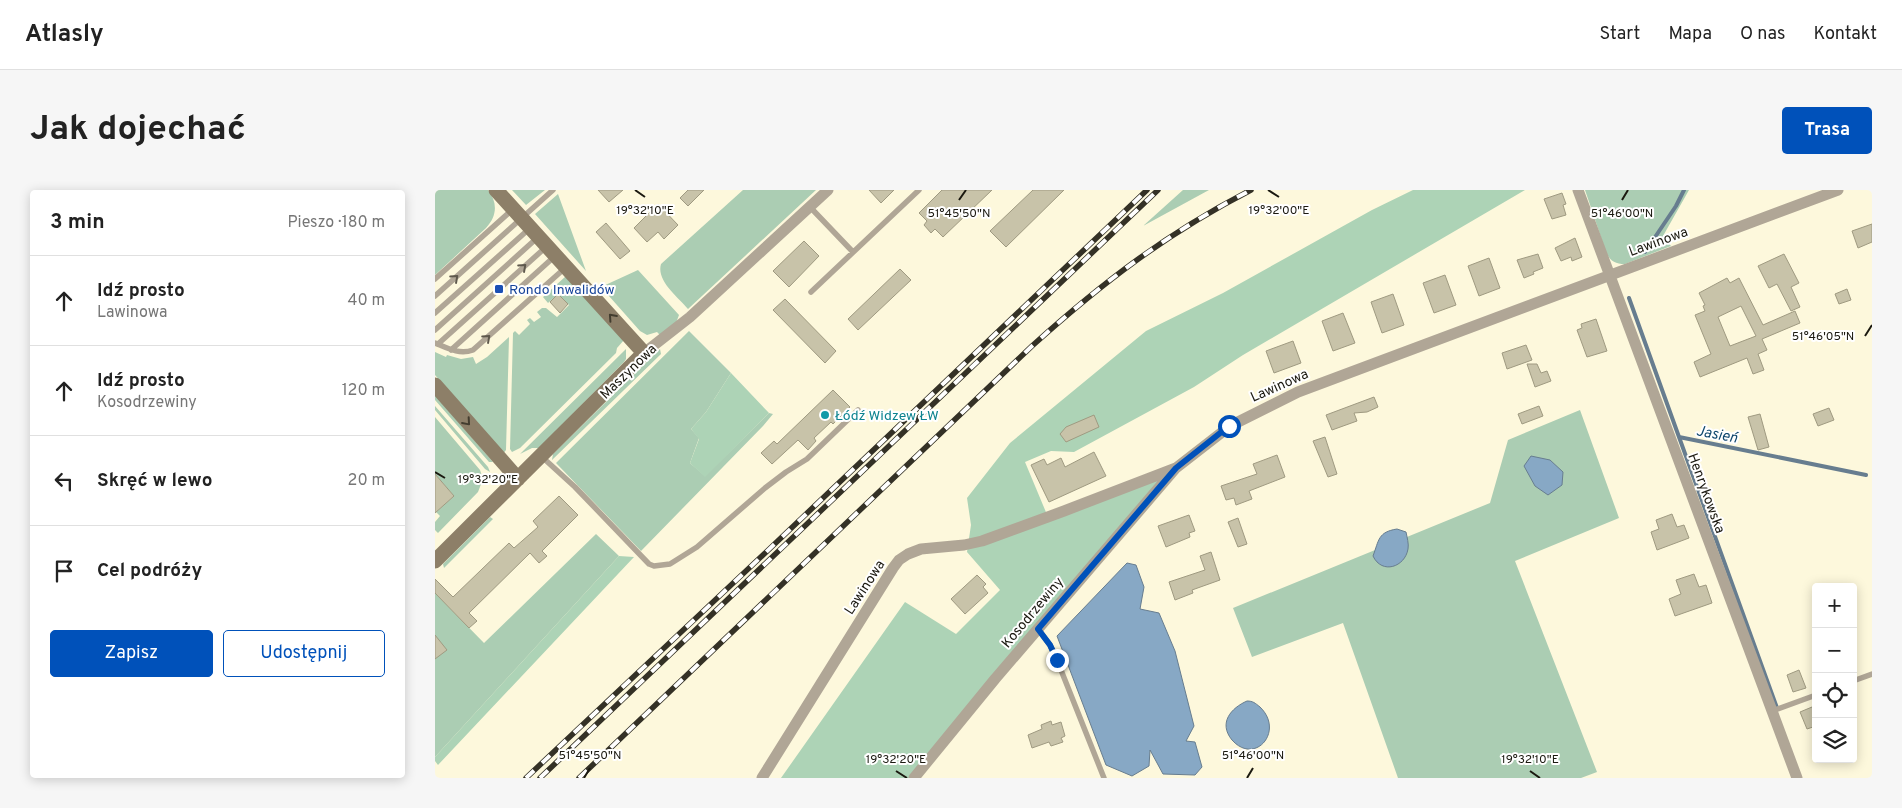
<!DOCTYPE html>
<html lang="pl">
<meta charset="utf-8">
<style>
body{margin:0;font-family:Overpass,sans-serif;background:#f6f6f6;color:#222}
.controls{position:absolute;right:15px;bottom:15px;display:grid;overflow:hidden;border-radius:5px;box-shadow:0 2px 12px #0003}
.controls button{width:45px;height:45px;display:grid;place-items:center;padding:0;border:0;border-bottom:1px solid #e0e0e0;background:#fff;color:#222;font:25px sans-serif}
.stop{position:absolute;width:15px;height:15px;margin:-11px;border:4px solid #0051ba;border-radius:50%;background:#fff}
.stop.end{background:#0051ba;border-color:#fff;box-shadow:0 1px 5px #0008}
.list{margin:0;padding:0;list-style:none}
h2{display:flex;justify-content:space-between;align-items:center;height:65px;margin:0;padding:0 20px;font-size:21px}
h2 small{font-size:16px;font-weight:400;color:#767676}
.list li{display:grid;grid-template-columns:32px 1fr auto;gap:15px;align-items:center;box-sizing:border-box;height:90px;padding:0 20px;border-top:1px solid #e0e0e0}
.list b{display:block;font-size:19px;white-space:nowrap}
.list p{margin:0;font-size:16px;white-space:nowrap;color:#767676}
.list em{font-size:16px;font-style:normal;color:#767676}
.actions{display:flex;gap:10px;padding:15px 20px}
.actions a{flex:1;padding:11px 0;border:1px solid #0051ba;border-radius:5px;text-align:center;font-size:18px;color:#0051ba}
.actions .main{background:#0051ba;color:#fff}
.icon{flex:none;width:28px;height:28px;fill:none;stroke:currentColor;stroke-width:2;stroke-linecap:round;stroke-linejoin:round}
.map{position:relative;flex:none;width:1437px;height:588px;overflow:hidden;border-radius:5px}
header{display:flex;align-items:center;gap:30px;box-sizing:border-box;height:70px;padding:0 25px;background:#fff;border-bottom:1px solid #e0e0e0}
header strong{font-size:24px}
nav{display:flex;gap:28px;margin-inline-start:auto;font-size:18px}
.intro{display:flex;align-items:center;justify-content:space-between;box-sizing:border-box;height:120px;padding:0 30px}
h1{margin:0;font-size:35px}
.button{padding:12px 22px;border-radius:5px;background:#0051ba;color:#fff;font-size:18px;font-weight:700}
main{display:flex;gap:30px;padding:0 30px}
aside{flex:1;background:#fff;border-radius:5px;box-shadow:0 2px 12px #0003}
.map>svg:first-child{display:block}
.green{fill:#abcdb3}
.forest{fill:#add3b6}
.water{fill:#87a8c5;stroke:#677d8f}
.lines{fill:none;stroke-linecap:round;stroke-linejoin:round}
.stream{stroke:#677d8f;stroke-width:4}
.building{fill:#c8c3a9;stroke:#9f9a81;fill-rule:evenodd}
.lane{stroke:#b0a696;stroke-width:5.5}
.street{stroke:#b0a696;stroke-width:11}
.secondary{stroke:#8d7f68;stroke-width:15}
.rail-casing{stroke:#343126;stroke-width:5.5}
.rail{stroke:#fff;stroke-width:4;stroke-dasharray:11;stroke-linecap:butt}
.oneway{stroke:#5e584c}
.oneway2{stroke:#433d2f}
.route{stroke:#0051ba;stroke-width:6}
.ticks{fill:none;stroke:#1b1910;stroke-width:2}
.transit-dot{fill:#1a4fb4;stroke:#fff;stroke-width:2}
.culture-dot{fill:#0f9aa8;stroke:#fff;stroke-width:2}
.labels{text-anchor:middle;stroke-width:4;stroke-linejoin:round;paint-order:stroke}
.street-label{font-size:14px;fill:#1b1910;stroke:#fff}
.transit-label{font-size:14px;fill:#164399;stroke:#fff;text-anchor:start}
.culture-label{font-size:14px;fill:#0d838f;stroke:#fff;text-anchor:start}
.water-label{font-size:15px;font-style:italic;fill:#10486e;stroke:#fff}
.ticks-label{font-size:12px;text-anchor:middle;fill:#1b1910;stroke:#fff;stroke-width:4;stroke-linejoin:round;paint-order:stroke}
</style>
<header>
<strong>Atlasly</strong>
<nav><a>Start</a><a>Mapa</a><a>O nas</a><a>Kontakt</a></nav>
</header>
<div class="intro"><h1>Jak dojechać</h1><a class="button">Trasa</a></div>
<main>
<aside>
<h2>3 min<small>Pieszo · 180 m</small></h2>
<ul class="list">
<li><svg class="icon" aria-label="ahead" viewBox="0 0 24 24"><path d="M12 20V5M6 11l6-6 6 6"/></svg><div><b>Idź prosto</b><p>Lawinowa</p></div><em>40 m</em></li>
<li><svg class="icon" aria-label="ahead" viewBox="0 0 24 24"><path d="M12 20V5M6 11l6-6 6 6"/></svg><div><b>Idź prosto</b><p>Kosodrzewiny</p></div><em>120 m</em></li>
<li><svg class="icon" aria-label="left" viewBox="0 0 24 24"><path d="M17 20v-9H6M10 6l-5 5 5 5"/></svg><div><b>Skręć w lewo</b></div><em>20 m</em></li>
<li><svg class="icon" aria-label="arrive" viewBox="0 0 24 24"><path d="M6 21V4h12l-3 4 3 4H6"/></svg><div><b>Cel podróży</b></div></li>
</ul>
<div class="actions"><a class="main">Zapisz</a><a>Udostępnij</a></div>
</aside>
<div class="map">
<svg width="1437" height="588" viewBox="0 0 1437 588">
<rect width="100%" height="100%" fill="#fdf8dc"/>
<!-- green -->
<path class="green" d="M0,0H53C63,13 62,26 51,38L0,85Z
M77,0H110L91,15Z
M308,0H381L253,119C243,107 221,91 226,74Z
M748,0H774L708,36Z
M1150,0H1254L1228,46L1236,56L1190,74C1180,74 1175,71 1171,62Z
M123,4L151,81L100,24Z
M203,80L244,125L241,133L225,145L222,142L212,145L205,141L166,97Z
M131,86L189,150L182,158L181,163L85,258L77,262L75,259L78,143L80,141L84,145L95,134L92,130L95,128L99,132L106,127L102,122L107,118H111L122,127L134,115L123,104L113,113L108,107Z
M254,141L296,183L271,222L256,239L264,248L255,273L270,286L334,223L338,224L328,236L206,361L121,273Z
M74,147L71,260L68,264L0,185V162L11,167L12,165L26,169L38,167L41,174L52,167Z
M191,159V169L189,172L104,258H97L85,264Z
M225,159L226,164L117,270L118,264Z
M0,205L58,272H54L0,210Z
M0,216L53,277L55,282L50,279L0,220Z
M1145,220L1184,328L1080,371L1162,582L1146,588H963L908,433L817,467L798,418L1055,313L1073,250Z
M0,227L45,280L48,289L43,302L3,343L0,340V332L5,326L1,322L19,306L0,284Z
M55,327L58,329L9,378L8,374Z
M161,344L184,366L0,567V403L49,453Z"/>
<!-- forest -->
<path class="forest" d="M978,0H1090L808,165L759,197L639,262L616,261L590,272L613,327L741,278L479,588H346L470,412L521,444L565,400L532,362L536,335L532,308L575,253L711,141L788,103L937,20Z
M296,183L334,223L270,287L255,273L264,249L256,239L271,222Z
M184,366L199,367L3,575L0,571V567Z"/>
<!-- water -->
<path class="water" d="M1096,266L1115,270L1128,282L1127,295L1113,305L1100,296L1089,276Z
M962,339L971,342C972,347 974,354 973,359C970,377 947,385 938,366C944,350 943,342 962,339Z
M692,373L701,375L709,397L705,419L724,423L740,461L759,536L751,551L760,552L767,577L760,585L728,584L715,560L714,576L697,586L671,575L622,446Z
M812,511C818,511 820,513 825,517C850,541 820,576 797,550C783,533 796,518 812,511Z"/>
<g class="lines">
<!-- stream -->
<path class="stream" d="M1210,62L1241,16L1249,0
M1194,108L1244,247L1431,285
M1244,247L1342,518"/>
</g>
<!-- building -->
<path class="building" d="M163,0H188L174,12Z
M253,0H269L253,16L245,8Z
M434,0H459L446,13Z
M507,0H557L508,47L500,39L496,43L489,35L492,31L484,23Z
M598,0H629L571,57L555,41Z
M1127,3L1131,14L1128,15L1131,25L1117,29L1109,9Z
M223,14L243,35L229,49L223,42L212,52L199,38Z
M171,33L195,61L185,69L161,42Z
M1437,34V52L1423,58L1417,41Z
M1140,48L1147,67L1137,71L1136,67L1126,71L1120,58Z
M369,51L384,66L354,97L338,81Z
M1103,64L1108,78L1098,82L1099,84L1089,88L1082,70Z
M1349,64L1364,93L1356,97L1365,117L1356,121L1342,94L1334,98L1323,76Z
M1054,68L1065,98L1044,106L1033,76Z
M465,79L476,90L423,140L413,129Z
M1010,85L1021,115L999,123L988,93Z
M1292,88L1295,93L1304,88L1328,135L1360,121L1365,133L1327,149L1332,160L1323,164L1329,180L1318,184L1312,168L1265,187L1259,172L1276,164L1260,125L1270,121L1268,116L1270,115L1264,103ZM1306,116L1321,146L1295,156L1283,127Z
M1412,99L1416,110L1404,114L1400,104Z
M123,104L133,114L125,123L115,112Z
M958,104L969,135L947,143L936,112Z
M350,109L401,161L390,173L338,120Z
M908,123L920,153L898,161L887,131Z
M1161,129L1172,161L1152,167L1142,140L1147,138L1146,134Z
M858,151L866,173L839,183L831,161Z
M1091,155L1097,170L1072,179L1067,163Z
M1092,174H1102L1106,183L1112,181L1116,191L1100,197Z
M398,200L415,217L398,234L396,232L379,248L381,251L373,260L363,250L337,274L326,263L339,251L342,254Z
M939,207L943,217L932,222L919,223L922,231L897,240L891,225Z
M1104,216L1108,226L1087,234L1083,224Z
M1394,218L1399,230L1383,236L1378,224Z
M1325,224L1334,257L1323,260L1313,227Z
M659,225L664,237L631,252L625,244L631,237Z
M890,247L902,284L893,287L878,251Z
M659,262L671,286L614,312L596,275L609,269L612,275L626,268L630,277Z
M842,265L850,287L814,301L817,309L801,315L799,308L791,310L786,296L822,284L818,274Z
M0,284L19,306L0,323Z
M124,306L143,325L107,361L112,366L104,373L95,363L34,423L42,431L34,438L0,403V389L18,407L74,353L79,358L103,337L98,331Z
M1237,324L1242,337L1249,335L1254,348L1222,360L1216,342L1224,339L1221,330Z
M754,325L760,341L754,343L755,347L731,357L723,336Z
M803,328L812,354L803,357L793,332Z
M776,362L785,390L757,400L758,403L740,410L734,392L770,380L765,366Z
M1259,384L1264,397L1271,395L1277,413L1240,426L1234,409L1246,404L1241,390Z
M542,385L551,394L548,397L553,403L530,424L516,409Z
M0,445L12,460L0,469Z
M1364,480L1371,498L1358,502L1352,485Z
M1377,517L1381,526V536L1372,539L1365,522Z
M616,531L617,535L626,532L630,546L626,548L628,552L616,556L614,552L597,558L593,545L607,539L606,535Z"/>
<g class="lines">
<!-- lane -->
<path class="lane" d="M375,17L418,62
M0,89L77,20
M376,102L484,0
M0,106L118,0
M0,123L94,39
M0,140L102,48
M0,153C12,158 24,165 38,160L130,78
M3,154L111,57
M16,160L120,66
M106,266L140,297L214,374L219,376L235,374L262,357L330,298L351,282L372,269L423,220
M603,439L615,455L622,470L669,588
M1418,491L1437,484
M1337,521L1381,505"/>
<!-- street -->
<path class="street" d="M1143,0L1362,588
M209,163L255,127L393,0
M327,588L458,378L464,370L473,364L486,359L529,355L547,351L629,321L741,278L795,236L863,202L1403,0
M479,588L560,489L740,279"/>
<!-- secondary -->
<path class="secondary" d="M0,195L83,289
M0,371L209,163L61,0"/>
<!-- rail casing -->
<g class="rail-casing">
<path id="rail" d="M91,588L328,365L712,0
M105,588L723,0
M144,588L597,156C667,93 732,43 816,0"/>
</g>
<!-- rail -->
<use href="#rail" class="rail"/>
</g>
<!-- one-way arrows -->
<defs><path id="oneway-chevron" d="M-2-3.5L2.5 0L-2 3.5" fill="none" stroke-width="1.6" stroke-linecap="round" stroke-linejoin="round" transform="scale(1.25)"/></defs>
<g class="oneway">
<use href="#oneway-chevron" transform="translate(88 77) rotate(-42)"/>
<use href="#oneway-chevron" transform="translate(20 88) rotate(-42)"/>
<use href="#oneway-chevron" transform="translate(52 148) rotate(-42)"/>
</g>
<g class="oneway2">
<use href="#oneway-chevron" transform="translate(177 127) rotate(-132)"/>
<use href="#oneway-chevron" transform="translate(32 232) rotate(49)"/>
</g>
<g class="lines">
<!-- route -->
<path class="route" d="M622,470L615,455L603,439L741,278L794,236"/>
</g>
<!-- ticks -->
<path class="ticks" d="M200,0L210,7M833,0L844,7M524,10L531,0M1187,10L1193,0M1430,146L1437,135M0,282L10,288M461,581L472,588M1095,581L1105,588M149,588L155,578M812,588L818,578"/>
<!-- markers -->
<rect class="transit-dot" x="59" y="94" width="10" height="10" rx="2.5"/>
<circle class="culture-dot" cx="390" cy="225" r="5"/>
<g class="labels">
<!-- street labels -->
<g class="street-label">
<text transform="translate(1223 51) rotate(-20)" y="5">Lawinowa</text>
<text transform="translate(193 181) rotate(-44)" y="5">Maszynowa</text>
<text transform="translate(844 195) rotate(-24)" y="5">Lawinowa</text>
<text transform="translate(1272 303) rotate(70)" y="5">Henrykowska</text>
<text transform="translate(429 397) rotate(-57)" y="5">Lawinowa</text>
<text transform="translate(597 422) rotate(-50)" y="5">Kosodrzewiny</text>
</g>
<!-- transit labels -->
<g class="transit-label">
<text x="74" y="104">Rondo Inwalidów</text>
</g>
<!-- culture labels -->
<g class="culture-label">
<text x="400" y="230">Łódź Widzew ŁW</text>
</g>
<!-- water labels -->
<g class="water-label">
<text transform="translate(1282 244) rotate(11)" y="5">Jasień</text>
</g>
</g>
<g class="ticks-label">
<text x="844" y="24">19°32'00"E</text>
<text x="210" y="24">19°32'10"E</text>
<text x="524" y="27">51°45'50"N</text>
<text x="1187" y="27">51°46'00"N</text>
<text x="1388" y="150">51°46'05"N</text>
<text x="53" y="293">19°32'20"E</text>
<text x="155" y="569">51°45'50"N</text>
<text x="818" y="569">51°46'00"N</text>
<text x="461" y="573">19°32'20"E</text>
<text x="1095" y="573">19°32'10"E</text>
</g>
</svg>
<div class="controls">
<button>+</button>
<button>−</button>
<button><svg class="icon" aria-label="locate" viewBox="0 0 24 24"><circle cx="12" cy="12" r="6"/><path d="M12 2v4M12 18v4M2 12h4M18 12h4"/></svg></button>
<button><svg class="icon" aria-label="layers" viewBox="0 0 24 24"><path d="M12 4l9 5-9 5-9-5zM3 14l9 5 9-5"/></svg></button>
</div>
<div class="stop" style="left:794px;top:236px"></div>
<div class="stop end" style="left:622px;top:470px"></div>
</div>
</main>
